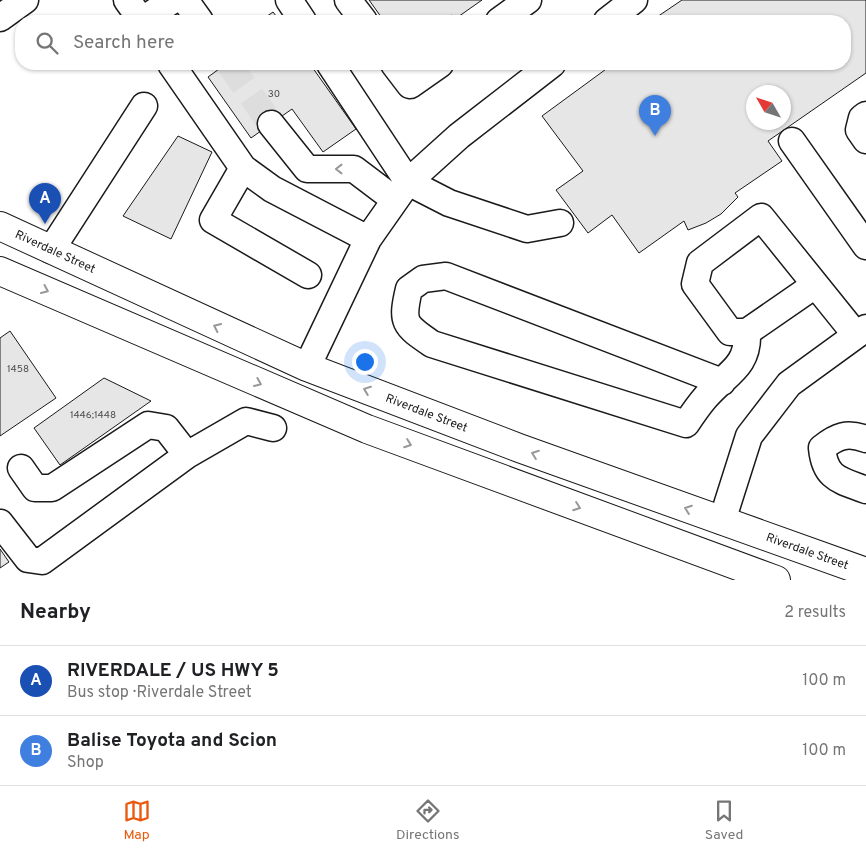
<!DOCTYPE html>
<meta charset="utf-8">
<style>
body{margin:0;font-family:Overpass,sans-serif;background:#f6f6f6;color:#202124}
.compass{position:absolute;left:746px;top:85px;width:45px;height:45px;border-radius:50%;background:#fff;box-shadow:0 1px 4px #0004;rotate:309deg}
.you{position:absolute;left:364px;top:361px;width:18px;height:18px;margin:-12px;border:4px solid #fff;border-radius:50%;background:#1a73e8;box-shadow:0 0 0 8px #1a73e833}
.badge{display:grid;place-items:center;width:32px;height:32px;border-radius:50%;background:#ea580c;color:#fff;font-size:16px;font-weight:700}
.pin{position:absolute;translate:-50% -41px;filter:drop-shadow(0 1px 2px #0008)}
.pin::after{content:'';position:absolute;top:26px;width:18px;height:15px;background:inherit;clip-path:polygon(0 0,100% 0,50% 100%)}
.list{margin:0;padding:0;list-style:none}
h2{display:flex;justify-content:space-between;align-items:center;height:65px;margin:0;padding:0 20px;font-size:21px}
h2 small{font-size:16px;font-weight:400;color:#757577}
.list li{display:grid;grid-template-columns:32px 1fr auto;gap:15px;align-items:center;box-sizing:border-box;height:70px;padding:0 20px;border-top:1px solid #e0e0e0}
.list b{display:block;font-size:19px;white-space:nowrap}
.list p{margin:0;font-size:16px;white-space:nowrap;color:#757577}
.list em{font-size:16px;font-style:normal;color:#757577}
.icon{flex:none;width:28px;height:28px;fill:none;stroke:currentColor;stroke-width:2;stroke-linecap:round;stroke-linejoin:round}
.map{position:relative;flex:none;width:866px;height:580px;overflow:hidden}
.search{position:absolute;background:#fff;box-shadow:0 1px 4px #0004;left:15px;right:15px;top:15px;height:55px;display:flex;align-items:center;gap:12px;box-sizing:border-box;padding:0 18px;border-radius:20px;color:#757577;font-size:19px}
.sheet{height:205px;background:#fff}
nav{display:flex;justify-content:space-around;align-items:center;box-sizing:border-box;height:70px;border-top:1px solid #e0e0e0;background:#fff;font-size:14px;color:#757577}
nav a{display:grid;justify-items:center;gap:2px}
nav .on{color:#ea580c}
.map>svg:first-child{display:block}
.building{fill:#e6e6e6;stroke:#1a1a1a;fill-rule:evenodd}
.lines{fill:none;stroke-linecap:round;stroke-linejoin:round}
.minor-tunnel{stroke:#ddd;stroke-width:26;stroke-dasharray:26 13;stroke-linecap:butt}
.minor-casing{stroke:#1a1a1a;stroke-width:29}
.major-casing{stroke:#1a1a1a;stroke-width:30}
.minor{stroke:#fff;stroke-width:26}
.major{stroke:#fff;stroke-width:28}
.oneway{stroke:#989898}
.labels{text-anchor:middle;stroke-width:4;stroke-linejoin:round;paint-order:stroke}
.number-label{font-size:10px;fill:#4d4d4d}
.street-label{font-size:12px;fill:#1a1a1a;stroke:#fff}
</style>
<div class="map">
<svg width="866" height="580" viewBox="0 0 866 580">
<rect width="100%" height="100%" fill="#fff"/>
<!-- building -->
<path class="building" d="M369,0H482L455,19L452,15L442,21H391L389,18L384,21Z
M682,0H866V73L768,141L782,161L735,193L738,197L721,214L706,223L688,230L684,221L639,253L612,215L588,233L556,190L583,171L542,116L613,64H845V21H651ZM754,92H784V122H754Z
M273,12L280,21H260Z
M226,64H310L356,129L323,152L292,109L251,138L208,77Z
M178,136L212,152L171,239L123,216Z
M10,331L56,398L0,436V338Z
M104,378L151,401L60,465L34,428Z
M0,549L9,562L0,568Z"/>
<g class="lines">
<!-- minor-tunnel -->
<path class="minor-tunnel" d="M229,64L271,124"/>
<!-- minor casing -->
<g class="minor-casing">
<path id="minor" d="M127,0L142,21
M185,0L200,21
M289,0L303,21
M348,0L364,21
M0,18L25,0
M141,21L173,0
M499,21L528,0
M607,21L634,0
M171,64L243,168L272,189L368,239L307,367
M330,64L408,182L449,203L527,229L560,223
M394,64L410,85L440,64
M866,115L862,118L859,130L866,140
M271,124L307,169H354L395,200
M792,141L866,246
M243,168L213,220L308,275
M368,239L408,182L459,136L552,64
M51,250L144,106
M815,285L747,332H730L695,284L700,263L761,217L856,335
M722,382L446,276L423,279L409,289C401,323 404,325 432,344L686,424C692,415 698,406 705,398C725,374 749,368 747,332
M866,439C847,432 837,436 822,448C825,479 840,480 866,490
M21,468L35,488H52L148,425L166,428L187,455L246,421L273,428
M722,521L749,436L789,384L866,328
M0,523L28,559L42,561L187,455"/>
</g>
<!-- major casing -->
<g class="major-casing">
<g id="major">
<path id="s1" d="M0,226L307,367L519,448L866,572"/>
<path d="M0,271L367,429L776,580"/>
</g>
</g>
<!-- minor -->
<use href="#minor" class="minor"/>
<!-- major -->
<use href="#major" class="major"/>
</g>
<!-- one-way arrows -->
<defs><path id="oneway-chevron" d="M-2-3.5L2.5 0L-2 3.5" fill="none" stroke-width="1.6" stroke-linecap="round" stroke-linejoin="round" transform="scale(1.25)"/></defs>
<g class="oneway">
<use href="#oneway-chevron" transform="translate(339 169) rotate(-180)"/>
<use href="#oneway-chevron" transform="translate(45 290) rotate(24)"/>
<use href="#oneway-chevron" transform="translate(217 327) rotate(-155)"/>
<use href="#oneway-chevron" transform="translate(258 383) rotate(23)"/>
<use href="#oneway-chevron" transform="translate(367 390) rotate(-159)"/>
<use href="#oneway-chevron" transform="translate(408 444) rotate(20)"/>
<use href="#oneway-chevron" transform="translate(535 454) rotate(-160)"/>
<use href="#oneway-chevron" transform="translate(577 507) rotate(20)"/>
<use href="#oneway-chevron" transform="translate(688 509) rotate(-160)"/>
</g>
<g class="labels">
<!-- number labels -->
<g class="number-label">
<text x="274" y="97">30</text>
<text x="18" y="372">1458</text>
<text x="93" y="418">1446;1448</text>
</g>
<!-- street labels -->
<g class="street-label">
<text dy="4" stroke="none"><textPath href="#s1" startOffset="61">Riverdale Street</textPath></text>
<text dy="4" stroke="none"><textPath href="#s1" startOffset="466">Riverdale Street</textPath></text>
<text dy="4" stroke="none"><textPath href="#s1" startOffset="871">Riverdale Street</textPath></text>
</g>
</g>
</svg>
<svg class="compass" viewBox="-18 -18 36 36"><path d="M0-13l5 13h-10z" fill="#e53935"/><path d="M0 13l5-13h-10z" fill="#757577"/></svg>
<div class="you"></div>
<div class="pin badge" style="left:45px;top:224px;background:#1a4fb4">A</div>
<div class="pin badge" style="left:655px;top:136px;background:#3f7fe0">B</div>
<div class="search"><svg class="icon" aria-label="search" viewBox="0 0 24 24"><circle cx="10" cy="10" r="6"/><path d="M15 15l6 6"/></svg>Search here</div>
</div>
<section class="sheet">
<h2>Nearby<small>2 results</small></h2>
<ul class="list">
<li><span class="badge" style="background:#1a4fb4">A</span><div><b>RIVERDALE / US HWY 5</b><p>Bus stop · Riverdale Street</p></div><em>100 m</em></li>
<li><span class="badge" style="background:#3f7fe0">B</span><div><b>Balise Toyota and Scion</b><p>Shop</p></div><em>100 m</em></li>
</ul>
</section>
<nav>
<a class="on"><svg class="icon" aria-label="map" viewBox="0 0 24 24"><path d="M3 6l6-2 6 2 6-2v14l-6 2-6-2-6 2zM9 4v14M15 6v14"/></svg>Map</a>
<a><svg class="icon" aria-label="directions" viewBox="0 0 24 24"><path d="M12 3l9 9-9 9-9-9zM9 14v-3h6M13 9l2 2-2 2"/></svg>Directions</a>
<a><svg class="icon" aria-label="saved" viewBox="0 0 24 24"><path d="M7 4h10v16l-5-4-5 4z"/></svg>Saved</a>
</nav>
